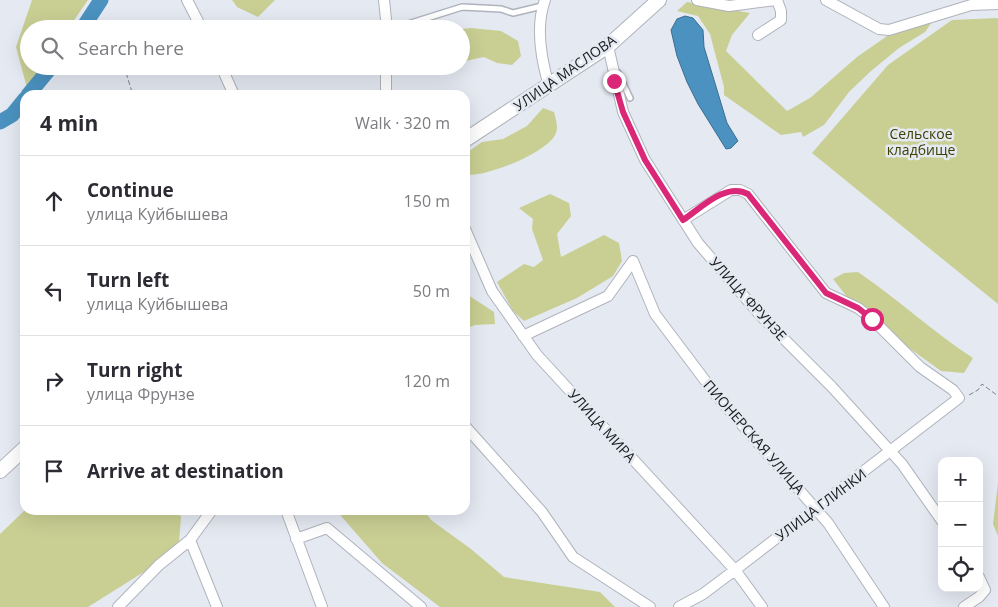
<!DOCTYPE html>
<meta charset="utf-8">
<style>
body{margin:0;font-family:"Open Sans",sans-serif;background:#f2f2f3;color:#2b2b33}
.controls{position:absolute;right:15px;bottom:15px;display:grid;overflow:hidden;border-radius:10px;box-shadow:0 5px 20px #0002}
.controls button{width:45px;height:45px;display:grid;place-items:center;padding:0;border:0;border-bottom:1px solid #e1e1e2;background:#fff;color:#2b2b33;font:25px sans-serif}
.stop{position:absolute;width:15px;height:15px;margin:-11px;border:4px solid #db2777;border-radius:50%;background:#fff}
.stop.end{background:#db2777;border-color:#fff;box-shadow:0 1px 5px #0008}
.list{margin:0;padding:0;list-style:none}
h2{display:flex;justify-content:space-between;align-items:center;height:65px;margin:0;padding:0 20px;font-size:21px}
h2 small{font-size:16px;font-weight:400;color:#7c7c81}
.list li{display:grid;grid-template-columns:32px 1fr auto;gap:15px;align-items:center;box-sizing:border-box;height:90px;padding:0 20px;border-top:1px solid #e1e1e2}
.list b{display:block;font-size:19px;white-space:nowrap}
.list p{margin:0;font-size:16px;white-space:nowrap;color:#7c7c81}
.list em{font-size:16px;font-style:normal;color:#7c7c81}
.icon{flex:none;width:28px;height:28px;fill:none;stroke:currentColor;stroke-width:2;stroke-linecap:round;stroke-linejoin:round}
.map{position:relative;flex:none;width:998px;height:607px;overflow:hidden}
.search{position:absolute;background:#fff;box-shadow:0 5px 20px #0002;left:20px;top:20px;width:450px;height:55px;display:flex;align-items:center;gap:12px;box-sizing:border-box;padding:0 18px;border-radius:28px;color:#7c7c81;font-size:19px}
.panel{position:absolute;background:#fff;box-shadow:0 5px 20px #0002;left:20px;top:90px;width:450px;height:425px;border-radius:15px}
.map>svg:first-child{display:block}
.green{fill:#c9cf93}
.water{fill:#4b92c0;stroke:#3c6e8f}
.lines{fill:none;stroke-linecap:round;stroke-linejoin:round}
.stream{stroke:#3c6e8f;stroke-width:2.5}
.river{stroke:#4b92c0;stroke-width:15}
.lane-casing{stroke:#afb3bc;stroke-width:8}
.street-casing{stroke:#afb3bc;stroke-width:12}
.secondary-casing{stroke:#afb3bc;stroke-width:16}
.path{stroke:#808389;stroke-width:1;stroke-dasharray:5 2.5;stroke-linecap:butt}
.lane{stroke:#fff;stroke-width:5}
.street{stroke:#fff;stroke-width:10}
.secondary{stroke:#fff;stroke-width:14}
.route{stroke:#db2777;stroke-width:6}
.labels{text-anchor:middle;stroke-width:5;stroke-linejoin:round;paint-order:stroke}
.street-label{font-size:14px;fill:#18191c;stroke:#e4e9f2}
.park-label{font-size:14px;fill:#3c3f01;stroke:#e4e9f2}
</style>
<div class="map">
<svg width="998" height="607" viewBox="0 0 998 607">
<rect width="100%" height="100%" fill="#e4e9f2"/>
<!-- green -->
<path class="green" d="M32,0H88L68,29H29V66H42L27,88L16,47Z
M232,0H275L258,17L237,7Z
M687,2L750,13L732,35L726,51L787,111L810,98L857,57L903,25L932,22L925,32L899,48L871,71L849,92L824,125L803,137L801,132L781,135L724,95V87L710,34L698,16L677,11Z
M997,18L998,19V304L812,153L888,65L952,20Z
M471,28L501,31L518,41L521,56L512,65L497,63L484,57L461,62V29Z
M543,108L554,112C556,120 559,128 555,135C545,154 486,177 465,175V154L482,142L503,139L527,126Z
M550,194L569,203L571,216L557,234L561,257L604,235L619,243L622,261L613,276L577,298L524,321L513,311L497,282L524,264L534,267L543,260L532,229L533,219L519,208Z
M858,272C898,299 933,332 973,358L964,373L941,371L887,332L858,311L833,279L844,273Z
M465,293L494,312L495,324L475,325L465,329Z
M998,483V536L993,524Z
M25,510H178L181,517L179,542L147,570L88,607H0V534Z
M338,510H424L431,520L471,549L504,577L600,592L615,607H440L382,563L341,516Z"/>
<!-- water -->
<path class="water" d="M685,16L693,18L703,30L704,47L727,123L738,141L731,148L726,149L698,104L687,82L677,56L671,30L677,19Z"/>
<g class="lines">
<!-- stream -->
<path class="stream" d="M91,18L112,29"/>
<!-- river -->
<path class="river" d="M82,29L101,0
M28,95L52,66
M0,122L12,115L25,99"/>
<!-- lane casing -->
<g class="lane-casing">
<path id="lane" d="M392,29L462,7L501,9L513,13L542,6
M618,73L630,98"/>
</g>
<!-- street casing -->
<g class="street-casing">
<path id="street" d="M187,0L202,29
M384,0L387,29
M545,0C535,27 541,59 549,86
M697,0L729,6L776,0
M826,0L879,29L889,30L971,5L998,4
M758,35L781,20V11L777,0
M608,46L623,112L645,160L698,243L761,316L832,387L902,464L942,521
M221,66L234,95
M386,95V66
M465,229L492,291L537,355L735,570L762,607
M633,261L655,314L716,395L828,523L884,607
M523,336L608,296L633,261
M465,426L542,512L573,557L650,607
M286,510L322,607
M296,539L327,528L421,607
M190,540L217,607
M118,607L159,565L190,540L212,510
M679,607L703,594L735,570L959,398L953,390L920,367L872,319L858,308L826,293L748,194L740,190H731L683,220
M964,607L979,597L985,590L979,577"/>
</g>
<!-- secondary casing -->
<g class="secondary-casing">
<path id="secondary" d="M465,140L608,46L659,0
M0,471L25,448"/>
</g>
<!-- path -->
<path class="path" d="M126,73L133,95
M969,395L978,390L982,384L998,396"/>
<!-- lane -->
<use href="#lane" class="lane"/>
<!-- street -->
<use href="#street" class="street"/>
<!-- secondary -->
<use href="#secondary" class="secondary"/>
</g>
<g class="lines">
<!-- route -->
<path class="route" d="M614,81L623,112L645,160L683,220C701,208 726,182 748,194L826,293L858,308L872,319"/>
</g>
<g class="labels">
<!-- street labels -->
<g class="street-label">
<text transform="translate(565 73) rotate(-35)" y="5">УЛИЦА МАСЛОВА</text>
<text transform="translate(748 299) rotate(48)" y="5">УЛИЦА ФРУНЗЕ</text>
<text transform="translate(602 426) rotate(48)" y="5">УЛИЦА МИРА</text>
<text transform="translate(754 437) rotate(49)" y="5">ПИОНЕРСКАЯ УЛИЦА</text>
<text transform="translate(821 505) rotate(-37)" y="5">УЛИЦА ГЛИНКИ</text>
</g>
<!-- park labels -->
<g class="park-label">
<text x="921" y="139">Сельское<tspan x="921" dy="16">кладбище</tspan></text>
</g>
</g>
</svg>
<div class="controls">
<button>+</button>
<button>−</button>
<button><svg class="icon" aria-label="locate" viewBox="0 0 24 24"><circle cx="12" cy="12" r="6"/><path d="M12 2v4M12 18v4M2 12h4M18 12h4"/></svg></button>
</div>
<div class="stop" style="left:872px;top:319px"></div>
<div class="stop end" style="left:614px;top:81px"></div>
<div class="search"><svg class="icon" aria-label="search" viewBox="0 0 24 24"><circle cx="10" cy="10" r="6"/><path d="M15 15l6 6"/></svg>Search here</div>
<section class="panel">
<h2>4 min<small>Walk · 320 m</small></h2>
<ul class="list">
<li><svg class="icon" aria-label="ahead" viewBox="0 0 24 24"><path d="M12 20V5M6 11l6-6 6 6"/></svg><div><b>Continue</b><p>улица Куйбышева</p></div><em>150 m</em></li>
<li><svg class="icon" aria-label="left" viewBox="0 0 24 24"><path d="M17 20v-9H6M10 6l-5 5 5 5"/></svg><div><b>Turn left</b><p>улица Куйбышева</p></div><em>50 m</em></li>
<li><svg class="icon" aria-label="right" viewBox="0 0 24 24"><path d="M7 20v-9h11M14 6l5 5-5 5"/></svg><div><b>Turn right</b><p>улица Фрунзе</p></div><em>120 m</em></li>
<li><svg class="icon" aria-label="arrive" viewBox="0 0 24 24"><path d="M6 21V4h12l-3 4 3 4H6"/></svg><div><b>Arrive at destination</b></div></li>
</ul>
</section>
</div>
